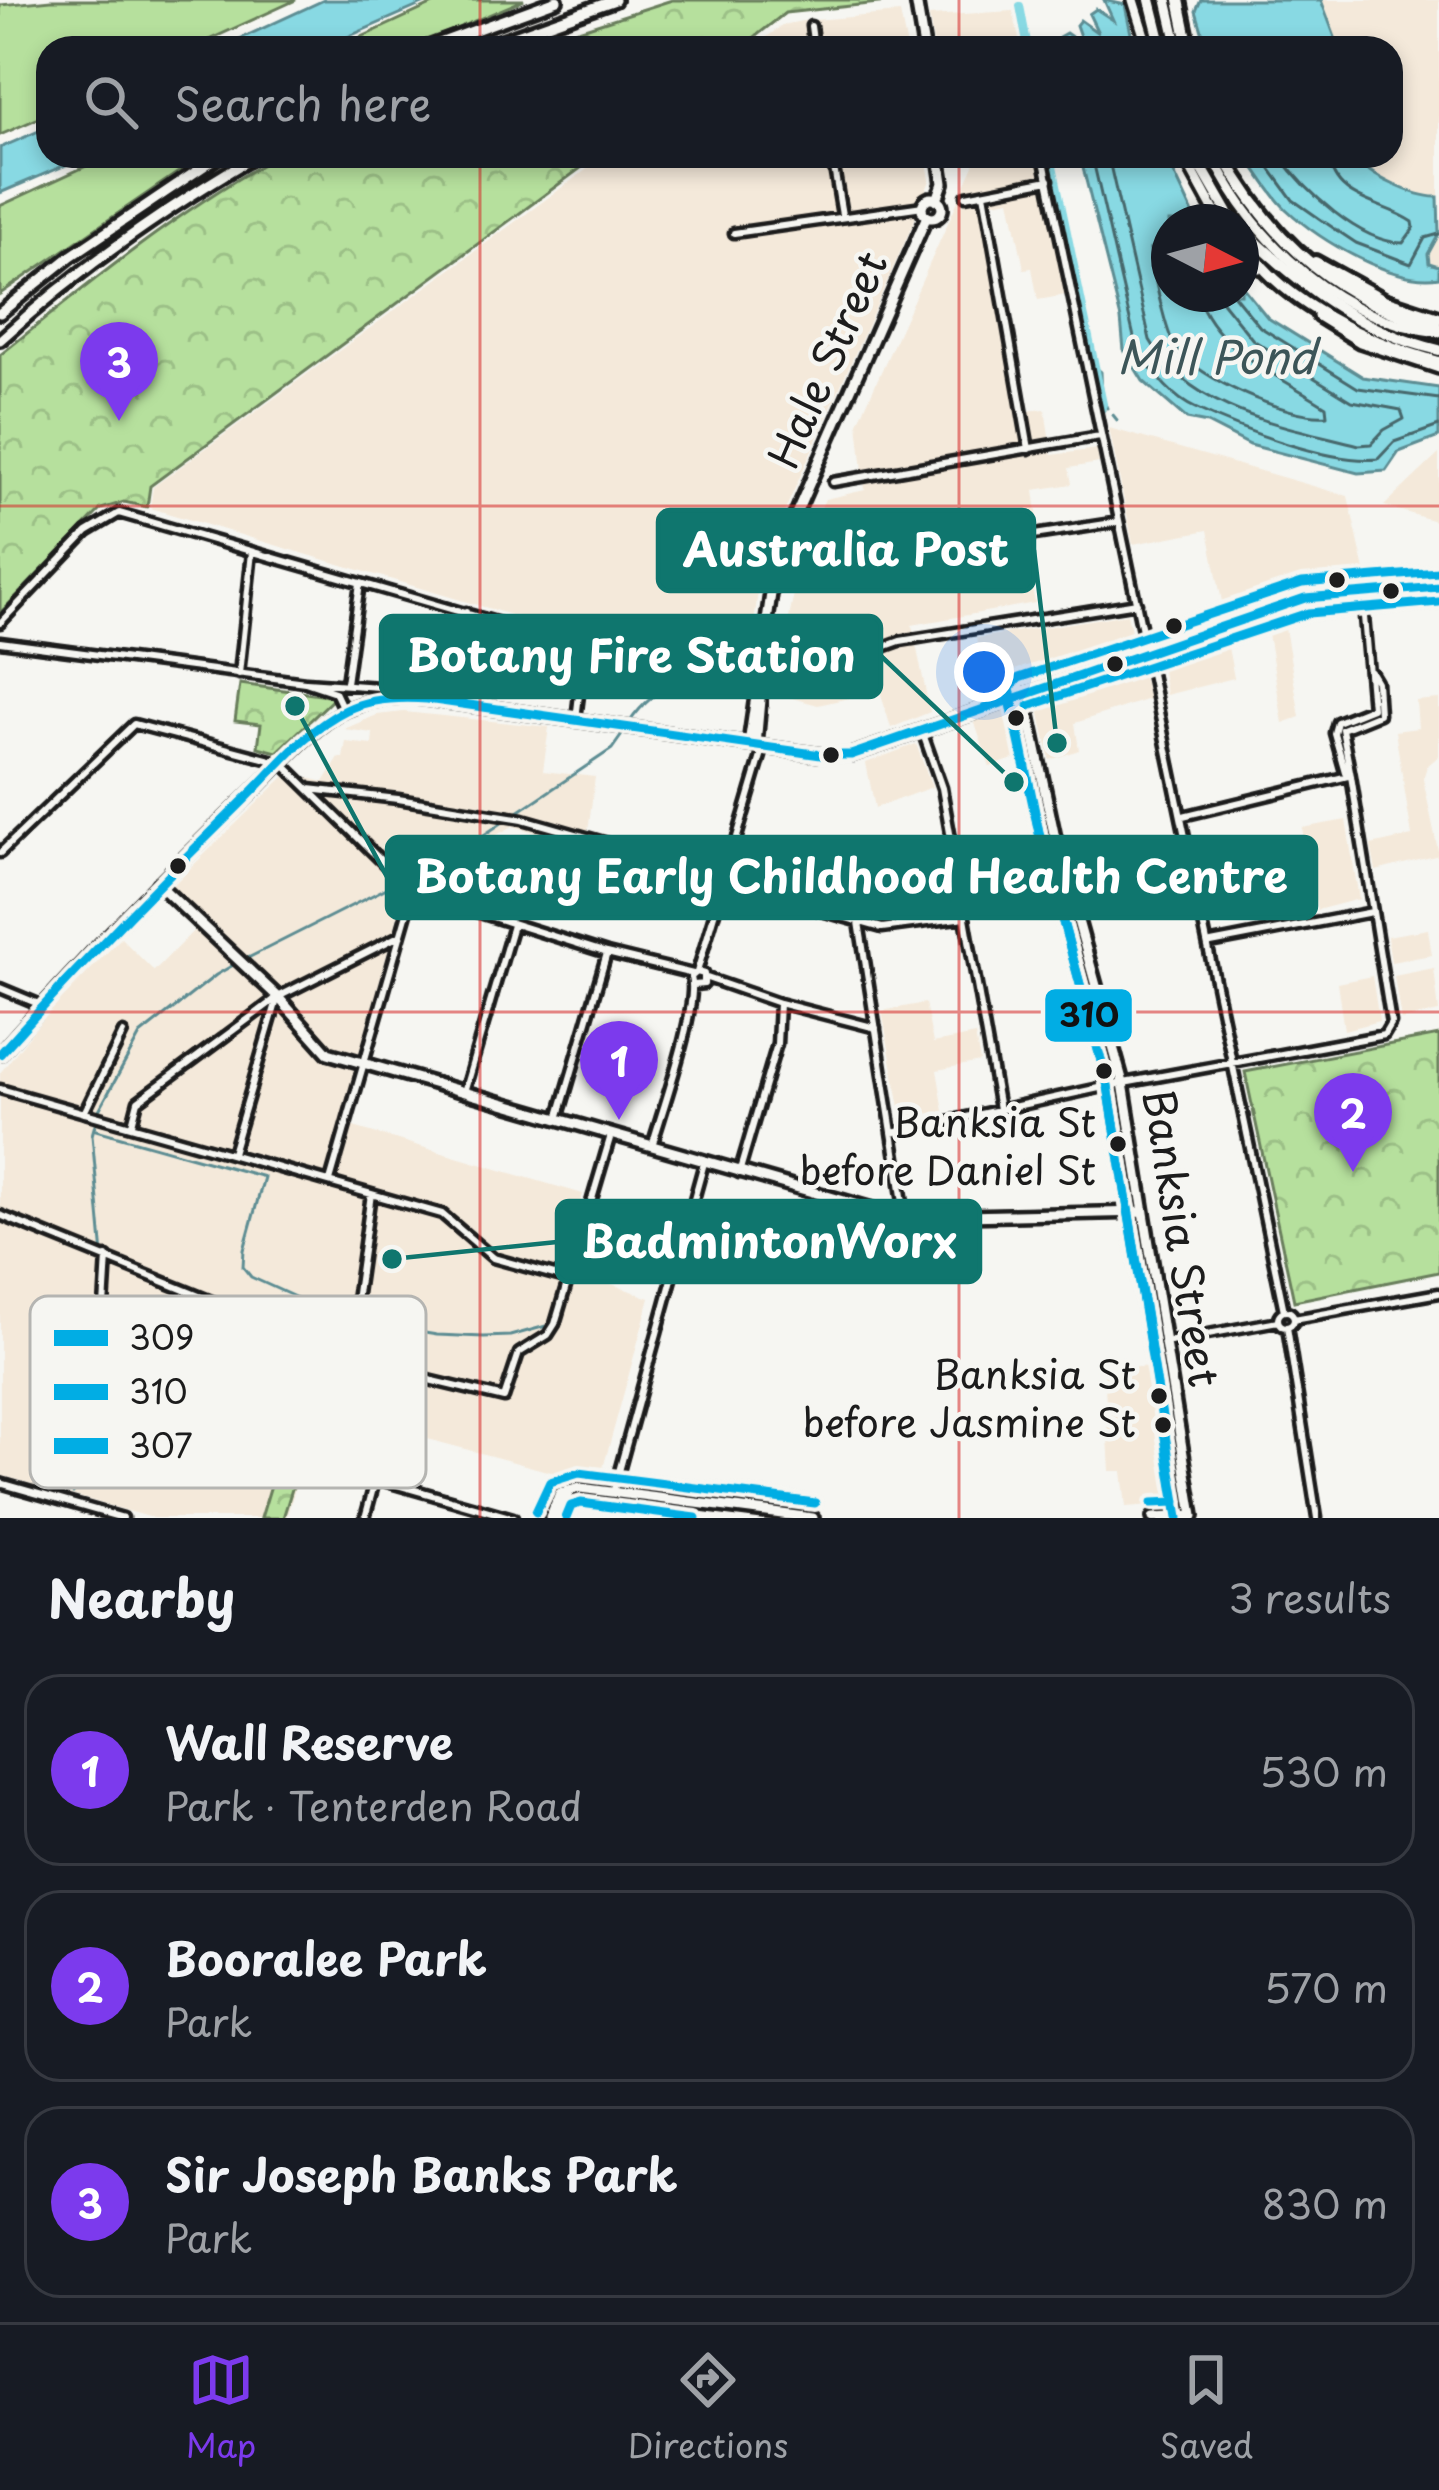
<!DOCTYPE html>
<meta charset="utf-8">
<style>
body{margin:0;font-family:"Playpen Sans",sans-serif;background:#20242c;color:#f1f3f6}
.compass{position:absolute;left:1151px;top:204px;width:108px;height:108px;border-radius:50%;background:#171b24;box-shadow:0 6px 18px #0003;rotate:96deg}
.you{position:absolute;left:984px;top:672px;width:42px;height:42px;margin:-30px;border:9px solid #fff;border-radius:50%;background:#1a73e8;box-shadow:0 0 0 18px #1a73e833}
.badge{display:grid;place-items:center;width:78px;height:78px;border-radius:50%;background:#7c3aed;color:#fff;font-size:39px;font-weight:700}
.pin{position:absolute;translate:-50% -99px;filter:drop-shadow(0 3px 6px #0008)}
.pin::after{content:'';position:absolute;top:63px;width:42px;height:36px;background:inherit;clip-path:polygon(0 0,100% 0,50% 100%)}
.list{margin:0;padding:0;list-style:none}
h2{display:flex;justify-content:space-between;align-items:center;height:156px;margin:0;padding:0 48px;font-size:51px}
h2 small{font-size:39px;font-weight:400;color:#9ea1a6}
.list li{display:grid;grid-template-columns:78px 1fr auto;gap:36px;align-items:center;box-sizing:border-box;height:192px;margin:0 24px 24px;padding:0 24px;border:3px solid #363941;border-radius:36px}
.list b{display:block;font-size:45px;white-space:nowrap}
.list p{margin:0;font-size:39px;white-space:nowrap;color:#9ea1a6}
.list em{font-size:39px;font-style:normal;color:#9ea1a6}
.icon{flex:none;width:66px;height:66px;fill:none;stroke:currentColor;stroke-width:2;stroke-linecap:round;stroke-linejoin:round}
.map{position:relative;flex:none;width:1439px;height:1518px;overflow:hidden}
.search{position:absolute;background:#171b24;box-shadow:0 6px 18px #0003;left:36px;right:36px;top:36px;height:132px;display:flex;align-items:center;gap:30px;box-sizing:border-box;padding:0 42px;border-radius:36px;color:#9ea1a6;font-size:45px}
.sheet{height:804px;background:#171b24}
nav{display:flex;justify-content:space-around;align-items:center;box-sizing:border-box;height:168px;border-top:3px solid #363941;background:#171b24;font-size:33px;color:#9ea1a6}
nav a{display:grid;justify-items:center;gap:6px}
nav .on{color:#7c3aed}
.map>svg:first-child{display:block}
.built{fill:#f4e9da}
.grass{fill:#b6e09d;stroke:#697e5c;stroke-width:3}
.park{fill:url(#park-crowns);stroke:#697e5c;stroke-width:3}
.water{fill:#88d9e3;stroke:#5d8d93;stroke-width:3}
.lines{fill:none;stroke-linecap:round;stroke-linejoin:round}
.shore{stroke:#47686c;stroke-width:3}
.stream{stroke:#5d8d93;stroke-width:3}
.canal{stroke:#88d9e3;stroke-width:8}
.street-casing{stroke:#1c1c1c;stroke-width:15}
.secondary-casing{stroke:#1c1c1c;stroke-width:18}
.primary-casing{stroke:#1c1c1c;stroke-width:18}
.highway-casing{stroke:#1c1c1c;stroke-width:20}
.street{stroke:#f6f6f2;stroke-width:6}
.secondary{stroke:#f6f6f2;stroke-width:9}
.primary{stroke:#f6f6f2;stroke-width:9}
.highway{stroke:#f6f6f2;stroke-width:10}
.bus-1-casing{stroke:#f6f6f2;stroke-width:18}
.bus-2-casing{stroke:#f6f6f2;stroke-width:18}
.bus-3-casing{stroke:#f6f6f2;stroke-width:18}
.bus-1{stroke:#01ade4;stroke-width:9}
.bus-2{stroke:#01ade4;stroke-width:9}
.bus-3{stroke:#01ade4;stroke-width:9}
.grid{fill:none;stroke:#d62828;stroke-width:3;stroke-opacity:0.55}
.bus-dot{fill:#1c1c1c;stroke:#f6f6f2;stroke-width:4.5}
.labels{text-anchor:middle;stroke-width:9;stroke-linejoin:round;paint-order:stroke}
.bus-label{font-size:39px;fill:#1c1c1c;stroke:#f6f6f2;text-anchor:end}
.street-label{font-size:42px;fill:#1c1c1c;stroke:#f6f6f2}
.water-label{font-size:45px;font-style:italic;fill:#3c5558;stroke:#f6f6f2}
.key{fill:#f6f6f2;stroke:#b5b5b2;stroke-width:3}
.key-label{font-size:33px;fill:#1c1c1c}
.leader{fill:none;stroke:#0f766e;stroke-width:4.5}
.callout-dot{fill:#0f766e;stroke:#f6f6f2;stroke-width:4.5}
.callout{fill:#0f766e;stroke:#0f766e;stroke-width:4.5}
.callout-label{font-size:45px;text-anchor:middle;font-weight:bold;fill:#fff}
.line-badge{stroke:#f6f6f2;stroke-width:4.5}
.pale-badge-label{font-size:33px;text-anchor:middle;font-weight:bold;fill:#111}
</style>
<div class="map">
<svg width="1439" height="1518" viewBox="0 0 1439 1518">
<defs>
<pattern id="park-crowns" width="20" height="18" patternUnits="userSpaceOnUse" patternTransform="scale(3)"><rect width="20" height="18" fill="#b6e09d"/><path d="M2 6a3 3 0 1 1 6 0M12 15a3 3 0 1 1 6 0" fill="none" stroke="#9cc087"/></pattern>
</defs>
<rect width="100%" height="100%" fill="#f6f6f2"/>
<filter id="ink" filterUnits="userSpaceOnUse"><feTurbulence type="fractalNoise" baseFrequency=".00833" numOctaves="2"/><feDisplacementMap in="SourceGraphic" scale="24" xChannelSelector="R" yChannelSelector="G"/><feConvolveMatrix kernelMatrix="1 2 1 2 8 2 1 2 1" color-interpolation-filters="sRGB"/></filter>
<g filter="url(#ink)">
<!-- built -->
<path class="built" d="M1211,0H1439V275L1258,156H1391V48H1223Z
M1013,11L1021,48H934L929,16Z
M900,13L907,48H752L783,25L802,21Z
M605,156H926L930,180L912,226L774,535L760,573L747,685L150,508L153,487Z
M978,156H1038L1066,295L1038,300L1032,268L1024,269L1010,199L989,203L1027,411L1045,409L1052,455L1097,449L1099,463L1069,468L1072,484L1034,490L1038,520L1025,551L1035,603L912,625L930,712L891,728L880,691L818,705L774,693L804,544L825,499L865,490L858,423Z
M1109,428L1348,496L1367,579L1304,586L1224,612L1208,530L1133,544Z
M1439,454V522L1384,506Z
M1127,614L1134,643L986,693L976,638Z
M1283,616L1300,717L1283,723L1266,622Z
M1223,644L1228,647L1234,678L1166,695L1160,658L1185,649Z
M1140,665L1149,699L1075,723L1079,750L1050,760L1037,700Z
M1439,699V756L1427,766L1423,779L1439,855L1376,871L1371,845L1412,836L1395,731L1418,728L1416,701Z
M1016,707L1025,755L990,767L974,721Z
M404,712L549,727L543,771L595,777L586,847L513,826L464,853L487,858L473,903L414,889L404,894L340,1123L583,1194L562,1266L650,1298L600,1479L551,1472L319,1410L286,1518H153L0,1475V1073L41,1021L121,938L154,971L205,919L172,886L288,773L324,782L339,758H343L346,742L372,745L373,733L344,729L377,715Z
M916,744L932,787L875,808L866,763Z
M1346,820L1359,899L1317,910L1302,828Z
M1428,929L1432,955L1391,962L1387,936Z
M1434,968L1439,1012L1401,1020L1394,976Z
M1372,976L1379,1021L1344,1030L1337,983Z
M925,1003L933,1043L975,1035L980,1062L937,1070L944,1111L902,1118L882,1011Z
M1156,1366L1178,1503L1126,1507L1122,1471H1110L1104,1369Z"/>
<!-- grass -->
<path class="grass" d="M51,0H296L191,48H48V114L0,135V5Z
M442,0H524L411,48H338Z
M108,156H202L0,294V206Z"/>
<!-- park -->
<path class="park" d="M672,0H898V1L785,13L741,48H522Z
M277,156H597L150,486L147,507L124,502L101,509L0,613V355C89,283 176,212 277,156Z
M240,684L335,697L277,752L258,747L261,724L235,721Z
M1439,1035V1272L1294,1301L1245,1072Z
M284,1442L305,1447L283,1518H261Z"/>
<!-- water -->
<path class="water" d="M324,0H432L322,48H220Z
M1104,0L1125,5L1134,48H1067L1059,37L1066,33L1083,45L1076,25L1080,20L1098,33L1089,14L1096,9L1113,20Z
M1201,0H1321L1339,48H1207L1196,11Z
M48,127V156H87L0,193V148Z
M1080,156H1166L1197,222H1169V294H1241V285L1268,318L1363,377L1439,388V437L1399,452L1386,471L1358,473L1250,445L1207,423L1187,419L1143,381L1124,350L1121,319Z
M1246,156H1355C1365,175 1417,198 1438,197L1439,234L1428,254L1429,263L1439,266V277C1393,285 1319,240 1286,209C1271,195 1259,173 1246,156Z"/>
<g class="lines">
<!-- shore -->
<path class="shore" d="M1092,156L1136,346C1150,369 1170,397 1195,408C1240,429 1329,464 1378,459L1394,442L1439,426
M1108,156L1150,340C1190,412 1286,426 1359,445L1371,444L1384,430L1404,419L1401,410L1352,401L1253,340L1216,294
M1261,156L1293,200L1323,221L1356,243L1411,264L1425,238L1439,234
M1280,156C1305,190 1358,242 1403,243L1414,228L1413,222C1383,201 1333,202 1329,156
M1169,257L1158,246L1150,249C1152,268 1166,335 1176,348C1198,379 1290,419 1327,415L1326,406C1280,376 1215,351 1197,294
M1233,294L1260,327L1358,388L1439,399"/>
<!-- stream -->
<path class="stream" d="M1095,367L1101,372L1102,397L1107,408
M1103,404L1104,410
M1113,415L1117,420
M629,723C657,680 711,664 759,654
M244,960L460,851L612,749L624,732
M96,1130L264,1177L244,1250L243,1267L251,1277L345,1320L437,1335L484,1337L510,1336L546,1326
M104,1267L92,1135L99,1110L140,1035L216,975L235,964
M88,1439L95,1414
M73,1493L79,1471"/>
<!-- canal -->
<path class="canal" d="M1020,6L1028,48
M1051,156L1103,404L1100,412"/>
<!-- street casing -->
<g class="street-casing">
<path id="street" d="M811,26L814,48
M832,156L842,215
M1043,156L1284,1311
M984,193L1029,449
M966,196L1049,180
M734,233L923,206
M833,482L1100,436
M779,566L806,570L1119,522
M0,623L87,532L119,513L579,646L584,654L576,719
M0,642L305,682L335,692L344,711
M761,672L867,653L900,641L1137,603
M239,674L252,552
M306,682L379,687L402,696
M346,683L360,583
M454,702L466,612
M922,731L942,788L999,1109
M1351,776L1345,772L1334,733L1337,722L1372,708L1362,594
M309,789L398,799L523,819L727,877
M1183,816L1348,776
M0,853L134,724L282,763L413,892L607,953L693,974
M725,884L882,928L965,917
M859,922L905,1215
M1211,943L1372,912
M697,972L764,746
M707,978L779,1003L876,1028
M0,988L41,1005
M0,1089L442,1214L493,1258L569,1279
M464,1092L513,925
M84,1113L123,1033
M558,1119L607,953
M132,1124L138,1101L278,997L397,937
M893,1133L1113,1085L1384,1035L1391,1023L1351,776L1342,729L1379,714L1377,682L1371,672
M652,1146C662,1111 699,1006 691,977L697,972L704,974V984L694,985
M232,1153L277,1000
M739,1173L777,1044L779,1003
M330,1181L413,892
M371,1194L352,1329L378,1333
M0,1215L300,1337L404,1374L504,1398L519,1353L548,1335L555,1324L611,1135
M1278 1319a8 8 0 1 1 16 0a8 8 0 1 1-16 0Z
M1294,1319L1439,1293
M1287,1327L1317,1518
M1165,1342L1278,1321
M43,1354L101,1375
M310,1460L513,1518
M80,1468L97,1424L107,1257
M0,1483L123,1518
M613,1493L704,1163
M365,1518L404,1374"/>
</g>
<!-- secondary casing -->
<g class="secondary-casing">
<path id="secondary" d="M916,0L924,48
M922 208a10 10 0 1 1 20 0a10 10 0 1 1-20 0Z
M937,200L943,183L939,156
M1024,692L1055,838L1123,1083L1193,1516L1153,1518
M749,744L773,580L785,539L927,216
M756,745L762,677
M158,884L278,997L328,1053L886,1213L920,1217L1144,1212
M550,1518L560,1493L580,1488L813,1518
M558,1518L569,1492"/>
</g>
<!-- primary casing -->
<g class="primary-casing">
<path id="primary" d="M1133,0L1148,48
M1167,0L1178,48
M426,48L557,0
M480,48L615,0
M1184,156L1220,222
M1213,156C1254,243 1341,322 1439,332
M1241,249L1259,268
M0,313L71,256L219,156
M1318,316L1360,342L1439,368
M0,340C77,270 165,209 255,156
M0,1054C79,964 162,879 249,795C278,767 309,728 346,710C372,698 398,696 427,699L821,755H851L1305,598L1439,587"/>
</g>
<!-- highway casing -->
<g class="highway-casing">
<path id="highway" d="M1150,0L1162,48
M1179,0L1189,48
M1195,156L1233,222
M1224,156C1273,245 1341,301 1439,328
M1241,228C1300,284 1357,331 1439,350
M1241,237C1277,302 1371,344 1439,362
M1315,262L1384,300L1439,318"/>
</g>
<!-- street -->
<use href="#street" class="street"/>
<!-- secondary -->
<use href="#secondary" class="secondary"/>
<!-- primary -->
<use href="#primary" class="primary"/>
<!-- highway -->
<use href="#highway" class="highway"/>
<!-- bus-1 casing -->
<g class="bus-1-casing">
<path id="bus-1" d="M0,1054C78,967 159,883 243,801C275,770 305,730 346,710C371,698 399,697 427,699L821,755H851L1305,598L1439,587"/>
</g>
<!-- bus-2 casing -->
<g class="bus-2-casing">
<path id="bus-2" d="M1009,695L1041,842L1108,1086L1178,1518
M1029,706L1308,613L1439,602
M566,1518L571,1506L581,1503L696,1518"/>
</g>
<!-- bus-3 casing -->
<g class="bus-3-casing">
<path id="bus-3" d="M1152,1503L1176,1502L1108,1086L1041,842L1010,688L1019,678L1302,583L1438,572
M536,1512L550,1482L579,1473L815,1503"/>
</g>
<!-- bus-1 -->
<use href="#bus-1" class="bus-1"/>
<!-- bus-2 -->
<use href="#bus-2" class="bus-2"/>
<!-- bus-3 -->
<use href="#bus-3" class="bus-3"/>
</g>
</g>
<!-- grid -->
<path class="grid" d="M480,0V48M959,0V48M480,156V1518M959,156V1518M0,506H1439M0,1012H1439"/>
<!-- markers -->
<g class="bus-dot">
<circle cx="1337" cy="580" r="10"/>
<circle cx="1391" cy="591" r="10"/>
<circle cx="1174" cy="626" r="10"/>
<circle cx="1115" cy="664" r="10"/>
<circle cx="1016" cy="718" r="10"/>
<circle cx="831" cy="755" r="10"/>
<circle cx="178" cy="866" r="10"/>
<circle cx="1104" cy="1071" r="10"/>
<circle cx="1118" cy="1144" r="10"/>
<circle cx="1159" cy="1396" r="10"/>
<circle cx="1163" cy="1425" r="10"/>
</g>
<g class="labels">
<!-- bus labels -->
<g class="bus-label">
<text x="1096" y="1137">Banksia St<tspan x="1096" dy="48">before Daniel St</tspan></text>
<text x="1136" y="1389">Banksia St<tspan x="1136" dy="48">before Jasmine St</tspan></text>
</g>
<!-- street labels -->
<g class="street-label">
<text transform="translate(828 360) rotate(-66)" y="15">Hale Street</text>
<text transform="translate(1181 1238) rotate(81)" y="15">Banksia Street</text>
</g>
<!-- water labels -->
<g class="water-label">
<text x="1216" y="374">Mill Pond</text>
</g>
</g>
<!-- legend -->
<rect x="30" y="1296" width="396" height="192" rx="18" class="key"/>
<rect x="54" y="1330" width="54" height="16" fill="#01ade4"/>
<rect x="54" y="1384" width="54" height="16" fill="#01ade4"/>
<rect x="54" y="1438" width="54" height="16" fill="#01ade4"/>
<g class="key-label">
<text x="129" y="1350">309</text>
<text x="129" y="1404">310</text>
<text x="129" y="1458">307</text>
</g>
<!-- callouts -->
<path class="leader" d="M1057 743L1034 550M1014 782L881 656M295 706L387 877M392 1259L557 1242"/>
<g class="callout-dot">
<circle cx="1057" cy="743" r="12"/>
<circle cx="1014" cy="782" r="12"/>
<circle cx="295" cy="706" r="12"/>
<circle cx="392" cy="1259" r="12"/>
</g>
<g class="callout">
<rect x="658" y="510" width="376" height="81" rx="12"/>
<rect x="381" y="616" width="500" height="81" rx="12"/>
<rect x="387" y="837" width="929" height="81" rx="12"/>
<rect x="557" y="1201" width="423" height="81" rx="12"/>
</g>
<g class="callout-label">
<text x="846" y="566">Australia Post</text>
<text x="631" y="672">Botany Fire Station</text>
<text x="851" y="893">Botany Early Childhood Health Centre</text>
<text x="769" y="1258">BadmintonWorx</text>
</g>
<rect class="line-badge" x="1043" y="987" width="91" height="57" rx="12" fill="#01ade4"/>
<g class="pale-badge-label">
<text x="1089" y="1027">310</text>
</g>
</svg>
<svg class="compass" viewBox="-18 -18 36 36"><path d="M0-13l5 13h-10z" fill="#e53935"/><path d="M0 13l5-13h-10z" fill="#9ea1a6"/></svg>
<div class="you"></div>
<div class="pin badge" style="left:619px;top:1120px">1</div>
<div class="pin badge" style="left:1353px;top:1172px">2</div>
<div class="pin badge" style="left:119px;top:421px">3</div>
<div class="search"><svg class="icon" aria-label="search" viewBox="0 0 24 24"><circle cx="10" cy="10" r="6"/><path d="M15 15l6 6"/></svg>Search here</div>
</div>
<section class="sheet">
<h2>Nearby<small>3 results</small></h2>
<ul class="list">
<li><span class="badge">1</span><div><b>Wall Reserve</b><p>Park · Tenterden Road</p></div><em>530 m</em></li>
<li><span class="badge">2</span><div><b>Booralee Park</b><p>Park</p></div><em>570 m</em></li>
<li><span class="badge">3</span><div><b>Sir Joseph Banks Park</b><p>Park</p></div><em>830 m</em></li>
</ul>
</section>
<nav>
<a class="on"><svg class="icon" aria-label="map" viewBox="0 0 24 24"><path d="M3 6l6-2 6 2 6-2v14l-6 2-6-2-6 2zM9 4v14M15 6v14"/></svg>Map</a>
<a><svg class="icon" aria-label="directions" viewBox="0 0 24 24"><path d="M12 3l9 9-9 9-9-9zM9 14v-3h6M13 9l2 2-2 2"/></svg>Directions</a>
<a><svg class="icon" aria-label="saved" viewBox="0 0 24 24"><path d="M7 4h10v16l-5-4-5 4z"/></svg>Saved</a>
</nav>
